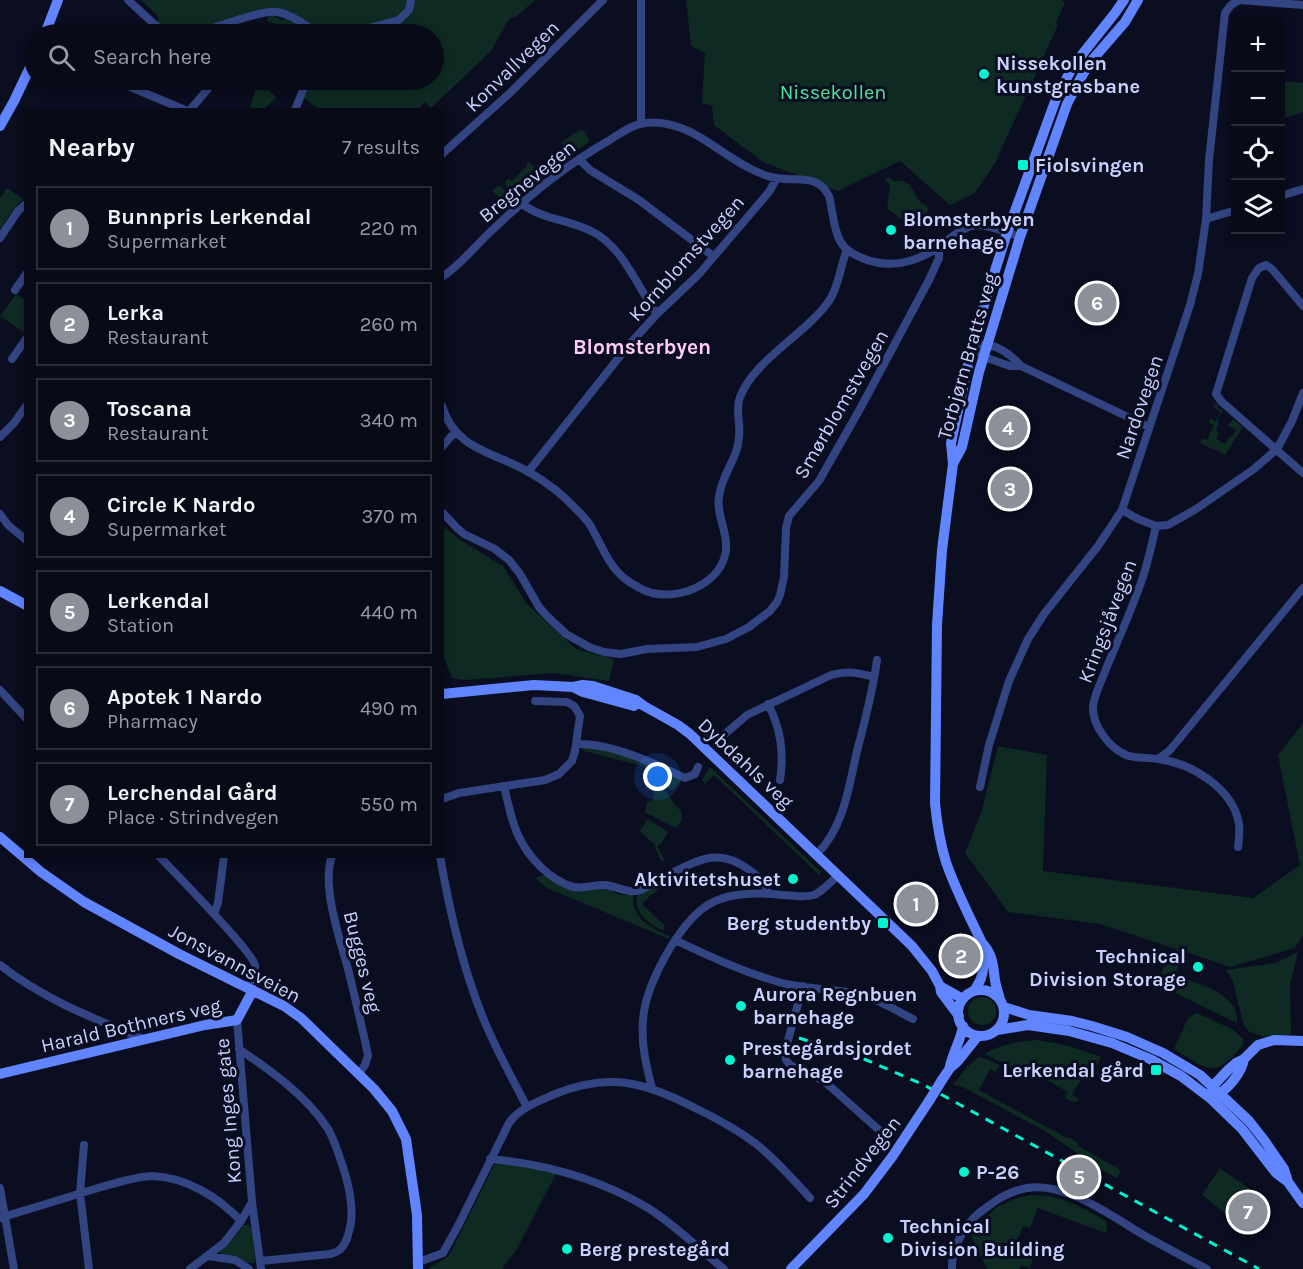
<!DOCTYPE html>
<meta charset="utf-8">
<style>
body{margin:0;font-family:Karla,sans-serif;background:#111321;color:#f1f3f6}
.controls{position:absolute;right:18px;top:18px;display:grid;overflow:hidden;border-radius:0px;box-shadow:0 3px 9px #0003}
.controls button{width:54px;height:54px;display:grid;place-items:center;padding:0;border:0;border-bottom:2px solid #292b37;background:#080a18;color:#f1f3f6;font:30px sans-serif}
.you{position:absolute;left:658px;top:777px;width:21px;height:21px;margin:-15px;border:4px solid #fff;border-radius:50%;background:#1a73e8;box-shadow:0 0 0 9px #1a73e833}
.badge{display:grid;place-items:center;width:39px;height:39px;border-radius:50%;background:#8c9099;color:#fff;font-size:20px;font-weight:700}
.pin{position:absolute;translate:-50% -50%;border:3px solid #fff;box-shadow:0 2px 6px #0006}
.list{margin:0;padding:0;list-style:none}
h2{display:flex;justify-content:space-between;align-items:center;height:78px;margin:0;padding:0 24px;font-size:26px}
h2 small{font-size:20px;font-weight:400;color:#989aa2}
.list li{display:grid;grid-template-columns:39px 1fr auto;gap:18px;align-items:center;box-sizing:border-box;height:84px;margin:0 12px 12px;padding:0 12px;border:2px solid #292b37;border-radius:0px}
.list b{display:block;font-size:22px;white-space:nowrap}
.list p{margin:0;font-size:20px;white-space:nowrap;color:#989aa2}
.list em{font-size:20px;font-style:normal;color:#989aa2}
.icon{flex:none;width:33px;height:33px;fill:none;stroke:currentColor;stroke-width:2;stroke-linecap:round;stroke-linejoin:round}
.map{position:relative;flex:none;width:1303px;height:1269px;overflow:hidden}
.search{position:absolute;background:#080a18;box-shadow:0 3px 9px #0003;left:24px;top:24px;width:420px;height:66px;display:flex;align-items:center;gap:15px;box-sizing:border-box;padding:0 21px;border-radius:33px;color:#989aa2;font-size:22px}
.panel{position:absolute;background:#080a18;box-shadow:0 3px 9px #0003;left:24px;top:108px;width:420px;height:750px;border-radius:0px}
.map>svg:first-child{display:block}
.green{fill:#0e2a22}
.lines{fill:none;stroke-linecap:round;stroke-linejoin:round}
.street{stroke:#334482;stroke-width:8}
.secondary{stroke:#6185ff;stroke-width:10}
.rail{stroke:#00f5d0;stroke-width:3;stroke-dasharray:9 8;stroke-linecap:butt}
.secondary-bridge{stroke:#6185ff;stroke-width:10}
.poi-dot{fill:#00f5d0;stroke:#0b0d20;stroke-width:2}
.labels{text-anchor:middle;stroke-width:6;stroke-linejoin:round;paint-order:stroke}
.poi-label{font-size:20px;font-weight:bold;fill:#cad1ff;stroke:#0b0d20;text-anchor:start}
.street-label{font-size:20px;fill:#cad1ff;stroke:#0b0d20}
.park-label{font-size:20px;fill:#4fe69a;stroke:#0b0d20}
.neighbourhood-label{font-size:21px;font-weight:bold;fill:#ffccf9;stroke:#0b0d20}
</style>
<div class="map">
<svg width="1303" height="1269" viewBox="0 0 1303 1269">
<rect width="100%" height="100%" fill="#0b0d20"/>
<!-- green -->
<path class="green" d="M141,0H535L517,16L509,19L491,51L431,108L425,102L417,110L319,109L301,96L307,80H434V34H318L277,12C252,19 194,40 172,34C165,32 162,27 157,22L159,17Z
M686,0H1061L1065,2L1056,23L1058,25L995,163L975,193L950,205L900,161L838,191L763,162L714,125L712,106L702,103L705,53L691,46Z
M270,15H275L276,18L284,20L286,17L313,34H272L275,24L267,21L268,17Z
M258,80H279L269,90L276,98L264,109H250Z
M1281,81L1303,83V112L1281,119Z
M580,130L584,131L589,139V142L572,153L569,152L561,143L570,136Z
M529,162L538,170L530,178L532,182L518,194L515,191L513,193L507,188L505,182L509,178L512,181L527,166L526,165Z
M888,177L893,181H903L910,185L920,202L929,208L927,212L930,217L925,227L922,225L925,216L915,211L907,223L887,209L890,185L885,179Z
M499,185L512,198V201L489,222L476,211L481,206L484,209L488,205L490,207L498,199V196L492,191Z
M7,188L23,199L13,210L0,230V198Z
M16,294L25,300V329L23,332L0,316Z
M1218,403L1219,405L1217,407L1220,410L1222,409L1223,410L1217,420L1219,422L1216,430L1219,433L1216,439L1225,444L1230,436L1232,437L1236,430L1228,425L1233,419L1243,427L1225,455L1200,443L1202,438L1207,440L1214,425L1209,423L1210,418L1215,421L1220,412L1213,407L1215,404Z
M443,526L459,539L503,566L527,604L576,649L614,659L609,681L554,673L465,680L452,678L443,655Z
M1303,723V935L1295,948L1230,967L1183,951V956L1176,974L1177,975C1199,985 1240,993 1237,1023L1161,986C1157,973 1169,958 1176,949L1100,924L1008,912L965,853L982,810L998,746L1047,755L1043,871L1253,898L1300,865L1278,755Z
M589,747L633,758L682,780L672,790H670L664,780L650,768L584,751L583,750V748Z
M709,768H711L821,872L819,875L714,775L705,784L702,780Z
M650,783H656L663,786L673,802L681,811L682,820L677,827L671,826L645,812L647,802L654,799L653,791L645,788Z
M648,819L668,832L661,844L657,846L665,860L661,861L655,847L656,846L640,831Z
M545,874L565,888L571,890L602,887L609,888L615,893L621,895H633C631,918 652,929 670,936L669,939L547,888L535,878Z
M664,882L666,884L650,896L642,904L664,925L665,927L663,930C648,924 634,913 637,895Z
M1298,952L1290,984L1291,1033L1289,1035L1264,1037L1248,1031L1243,1023L1233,981L1226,970L1276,963Z
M968 1011a14 14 0 1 1 28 0a14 14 0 1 1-28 0Z
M1197,1013L1234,1030L1243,1039V1044C1215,1081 1207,1069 1174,1049L1187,1020L1189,1017Z
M1038,1040L1069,1046L1101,1057L1091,1078L1084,1074L1072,1095L1079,1099L1077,1102H1074L1065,1098L1068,1092L1026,1068L1022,1073L985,1054C1002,1044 1019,1041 1038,1040Z
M979,1057L989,1060L1000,1065L996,1072L990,1069L979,1090L1067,1138L1068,1137L1079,1144L1078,1146L1121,1170L1117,1178L1103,1171L1045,1131L963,1087L953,1085L967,1067Z
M500,1164L534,1168L556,1174L517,1249L502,1269H429L430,1267C438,1262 445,1260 451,1252L494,1165Z
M1220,1168L1250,1189L1230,1217L1202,1195Z
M1031,1195C1063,1195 1079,1206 1106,1221L1107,1228L1106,1233L1038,1208L1030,1228L1023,1226L1017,1241C1032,1247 1035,1253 1030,1268L1021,1265L1019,1269H987L972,1238V1234L977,1226L997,1207L1014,1199Z
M243,1225H248L252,1229L255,1260L254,1263H247L234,1257L221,1254L219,1251L235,1237Z"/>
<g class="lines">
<!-- street -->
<path class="street" d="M128,0L165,34
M641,0V124
M197,34C212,28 262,10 277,12C291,14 307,26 318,34
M346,34L399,20L409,10L411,0
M114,80L185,110
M190,110L212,84L214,80
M295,110L307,80
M442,154L510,93L603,0
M579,159L590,170L639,200L713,256
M1280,196L1303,189
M522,204C542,219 569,220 591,231C623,246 637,287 657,314
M1206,219L1236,210
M0,238L18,211L26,204
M442,277C459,266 472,250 486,236C523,200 563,167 608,141C618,135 628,127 640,124C649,122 658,122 667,124C699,130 722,155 751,169C759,173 768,177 777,178C798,182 817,173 829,196C833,211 833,228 840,241C845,250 853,254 862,258C888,269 912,264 936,249C948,241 961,227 976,225C988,224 1008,233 1020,237
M15,290L26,274
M1303,306L1272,269L1266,265L1259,268L1252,278L1216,394L1222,402L1303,473
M973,346L984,357L1010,366H1021L1149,427
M973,346C977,346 983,344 988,345C1001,347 1013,357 1021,366
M12,359L26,339
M442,406C455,450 494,452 529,472C544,481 560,492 572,505C578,511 585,517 590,525C601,543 607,564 624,578C632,584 641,590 652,593C681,600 722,583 726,550C728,532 716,515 719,497C721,475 738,459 739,437C741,424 735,410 740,397C755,359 806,334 829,301C839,287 840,266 847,250
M0,437L14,423L26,406
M442,447L455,432
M528,472L628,346L657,314L699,274L769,192L777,178
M1122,510L1138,519L1156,526L1168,525L1196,509L1254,469L1277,449L1292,421L1303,393
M442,512L457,528L464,534L495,549L509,560L520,574L539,607L546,615L566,634L589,647L604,652L621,654L647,649L697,647L726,639L749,627L770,611L777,602L780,595L784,577L786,528L789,516L819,481L861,407L929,280L939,258V247
M0,514L8,525L26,540
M1156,526C1151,547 1147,568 1139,588C1129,616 1117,642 1106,669C1102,680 1093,697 1093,708C1093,727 1110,748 1126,755C1137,759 1148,757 1158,759C1191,763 1233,788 1239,824C1240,832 1239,839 1238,847
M0,690L26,718
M768,704C781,729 784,752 780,780
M718,740L747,715L831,675C847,670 859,673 874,677
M577,744C611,743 654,763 685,778L695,774L698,767
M1158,759L1169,751L1175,744L1303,588
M504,786C508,803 511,820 518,835C528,857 550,881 574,887C585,889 595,884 606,885C619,887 628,894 641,890C652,884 663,879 674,872C701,858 721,849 748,869C757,875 766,883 768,894
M980,787L989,745L1009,681L1028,639L1044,614L1098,546L1122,510L1190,305L1198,274L1206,219L1209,160L1225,13L1231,5L1239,0L1303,5
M442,799L459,793L545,780L559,774L572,761L575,751L580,716L576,709L574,706L567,702L535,701
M817,854C844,827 849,786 857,751C865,721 873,690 877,660
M159,856C173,871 253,952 255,965C256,973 251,980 248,987
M332,856C321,886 340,939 348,969C355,998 362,1026 368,1055L365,1065L359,1074
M440,856C450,914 463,971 486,1025C498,1053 513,1080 527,1107
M214,914L218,903L224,856
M675,940C711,957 747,974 786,984C808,989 832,989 854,993C875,997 895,1010 913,1019
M0,965C43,999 93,1018 143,1039
M803,986L785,1051L786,1060L790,1065L824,1081L879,1130
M239,1049C271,1071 307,1096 328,1129C336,1143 341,1161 346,1177C350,1192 353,1206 351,1222C349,1232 347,1245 338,1251C338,1252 330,1254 330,1254L261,1261
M652,1088C646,1065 641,1044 643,1020C645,986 676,930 702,909C711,902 721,898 731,896C748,892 765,893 782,895C792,895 804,898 814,895C823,891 831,881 839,875
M84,1145L80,1193L89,1269
M490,1159C546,1164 600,1179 648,1208C675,1225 699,1249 724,1269
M0,1188L14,1269
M252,1202L261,1269
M0,1218C33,1208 65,1198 98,1188C112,1184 138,1176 152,1176C186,1177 218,1197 241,1221
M208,1256L235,1260L249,1269
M419,1262L443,1253L459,1224L509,1123C519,1108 539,1101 555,1094C609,1072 645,1082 695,1108C716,1118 736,1129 755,1143C775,1159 793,1179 810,1198
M190,1269L224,1243L241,1221L252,1202L237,1020
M952,1269C951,1250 964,1225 979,1213C995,1201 1006,1192 1027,1188C1066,1181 1114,1218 1147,1237C1167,1248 1187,1259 1207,1269"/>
<!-- secondary -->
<path class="secondary" d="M45,34L58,0
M0,126L14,101L34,59
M953,464L962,447L979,372L1020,237L1067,104L1083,74L1093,59L1125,22L1138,0
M0,591L26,605
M573,687L583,685L593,686L636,700L644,706L678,725L690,734L912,946L932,971L940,986L941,992L959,1016
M442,694L534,685L573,687L583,692L634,706
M0,837L41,872L84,902L179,954L284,1006L301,1018L374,1089L392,1111L406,1139L417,1215L418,1269
M940,986L963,999
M958 1013a23 23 0 1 1 46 0a23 23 0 1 1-46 0Z
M974,991C980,982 984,974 983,963C983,956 981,950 982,943
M1000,1000C999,994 996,987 995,980C993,966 993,954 982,943C970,917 955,889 946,862C940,843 937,823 935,803L937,625L942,550L953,464L951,443L967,369L979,321L1007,233L1056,99L1072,68L1084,52L1115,13L1124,0
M1004,1007L1029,1015L1072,1021L1092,1026L1127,1037L1163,1053L1200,1075L1249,1121L1264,1140L1284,1169L1288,1182L1303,1203
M997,1030L1028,1025L1069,1031L1112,1043L1150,1059L1181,1076L1210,1098L1242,1129L1276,1173L1288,1182
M950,1066C953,1052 961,1040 963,1026
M0,1074L205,1025L237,1020L253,990
M942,1080L950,1068L958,1061L978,1036
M1211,1092L1213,1086L1228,1070L1236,1063L1244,1059L1258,1045L1274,1040L1303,1041
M1216,1095C1228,1090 1242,1072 1244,1059
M791,1269L864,1194L892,1157L929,1101"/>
<!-- rail -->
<path class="rail" d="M799,1038L864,1059L924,1085L1259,1269"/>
<!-- secondary-bridge -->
<path class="secondary-bridge" d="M929,1101L942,1080"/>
</g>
<!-- markers -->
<g class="poi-dot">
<circle cx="984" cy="74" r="6"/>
<rect x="1017" y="159" width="12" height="12" rx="3"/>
<circle cx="891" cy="230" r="6"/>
<circle cx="793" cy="879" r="6"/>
<rect x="877" y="917" width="12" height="12" rx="3"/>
<circle cx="1198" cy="967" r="6"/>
<circle cx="741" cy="1006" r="6"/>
<circle cx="730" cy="1060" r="6"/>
<rect x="1150" y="1064" width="12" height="12" rx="3"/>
<circle cx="964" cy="1172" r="6"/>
<circle cx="888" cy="1238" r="6"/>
<circle cx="567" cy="1249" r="6"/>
</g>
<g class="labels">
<!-- poi labels -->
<g class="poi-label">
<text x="996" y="70">Nissekollen<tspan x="996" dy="23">kunstgrasbane</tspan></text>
<text x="1035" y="172">Fiolsvingen</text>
<text x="903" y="226">Blomsterbyen<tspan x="903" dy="23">barnehage</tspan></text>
<text x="781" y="886" text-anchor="end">Aktivitetshuset</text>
<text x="871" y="930" text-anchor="end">Berg studentby</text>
<text x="1186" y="963" text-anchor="end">Technical<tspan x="1186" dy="23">Division Storage</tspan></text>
<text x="753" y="1001">Aurora Regnbuen<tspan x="753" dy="23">barnehage</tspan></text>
<text x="742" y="1055">Prestegårdsjordet<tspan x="742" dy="23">barnehage</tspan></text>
<text x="1144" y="1077" text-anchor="end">Lerkendal gård</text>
<text x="976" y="1179">P-26</text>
<text x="900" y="1233">Technical<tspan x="900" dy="23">Division Building</tspan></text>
<text x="579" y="1256">Berg prestegård</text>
</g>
<!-- street labels -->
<g class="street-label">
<text transform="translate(512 66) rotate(-44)" y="7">Konvallvegen</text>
<text transform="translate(527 181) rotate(-39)" y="7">Bregnevegen</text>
<text transform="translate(686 258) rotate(-48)" y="7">Kornblomstvegen</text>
<text transform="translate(967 356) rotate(-74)" y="7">Torbjørn Bratts veg</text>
<text transform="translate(841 404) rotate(-60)" y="7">Smørblomstvegen</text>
<text transform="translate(1139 407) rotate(-71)" y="7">Nardovegen</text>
<text transform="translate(1107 621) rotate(-69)" y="7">Kringsjåvegen</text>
<text transform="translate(746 763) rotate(43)" y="7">Dybdahls veg</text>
<text transform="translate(363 962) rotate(76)" y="7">Bugges veg</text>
<text transform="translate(235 963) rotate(28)" y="7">Jonsvannsveien</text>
<text transform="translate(131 1025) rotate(-13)" y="7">Harald Bothners veg</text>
<text transform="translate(228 1111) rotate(-95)" y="7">Kong Inges gate</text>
<text transform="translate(862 1162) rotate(-52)" y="7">Strindvegen</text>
</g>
<!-- park labels -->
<g class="park-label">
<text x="833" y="99">Nissekollen</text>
</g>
<!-- neighbourhood labels -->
<g class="neighbourhood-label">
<text x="642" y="354">Blomsterbyen</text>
</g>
</g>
</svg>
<div class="controls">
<button>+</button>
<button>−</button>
<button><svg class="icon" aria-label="locate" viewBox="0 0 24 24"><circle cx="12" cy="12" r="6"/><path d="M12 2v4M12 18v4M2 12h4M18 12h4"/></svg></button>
<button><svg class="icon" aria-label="layers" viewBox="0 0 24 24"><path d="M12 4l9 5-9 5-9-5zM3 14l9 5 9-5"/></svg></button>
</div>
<div class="you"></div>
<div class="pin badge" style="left:916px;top:904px">1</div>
<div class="pin badge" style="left:961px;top:956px">2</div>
<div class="pin badge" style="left:1010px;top:489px">3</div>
<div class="pin badge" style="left:1008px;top:428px">4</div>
<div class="pin badge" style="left:1079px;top:1177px">5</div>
<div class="pin badge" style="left:1097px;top:303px">6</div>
<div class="pin badge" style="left:1248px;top:1212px">7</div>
<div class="search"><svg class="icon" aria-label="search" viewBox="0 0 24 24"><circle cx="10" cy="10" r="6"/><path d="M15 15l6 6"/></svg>Search here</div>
<section class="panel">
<h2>Nearby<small>7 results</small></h2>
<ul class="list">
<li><span class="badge">1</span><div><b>Bunnpris Lerkendal</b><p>Supermarket</p></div><em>220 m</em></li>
<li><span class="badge">2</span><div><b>Lerka</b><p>Restaurant</p></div><em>260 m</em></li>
<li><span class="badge">3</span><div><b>Toscana</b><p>Restaurant</p></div><em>340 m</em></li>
<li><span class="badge">4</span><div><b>Circle K Nardo</b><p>Supermarket</p></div><em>370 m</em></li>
<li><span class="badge">5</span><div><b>Lerkendal</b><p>Station</p></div><em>440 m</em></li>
<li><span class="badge">6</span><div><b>Apotek 1 Nardo</b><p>Pharmacy</p></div><em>490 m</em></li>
<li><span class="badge">7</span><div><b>Lerchendal Gård</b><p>Place · Strindvegen</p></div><em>550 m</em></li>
</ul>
</section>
</div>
